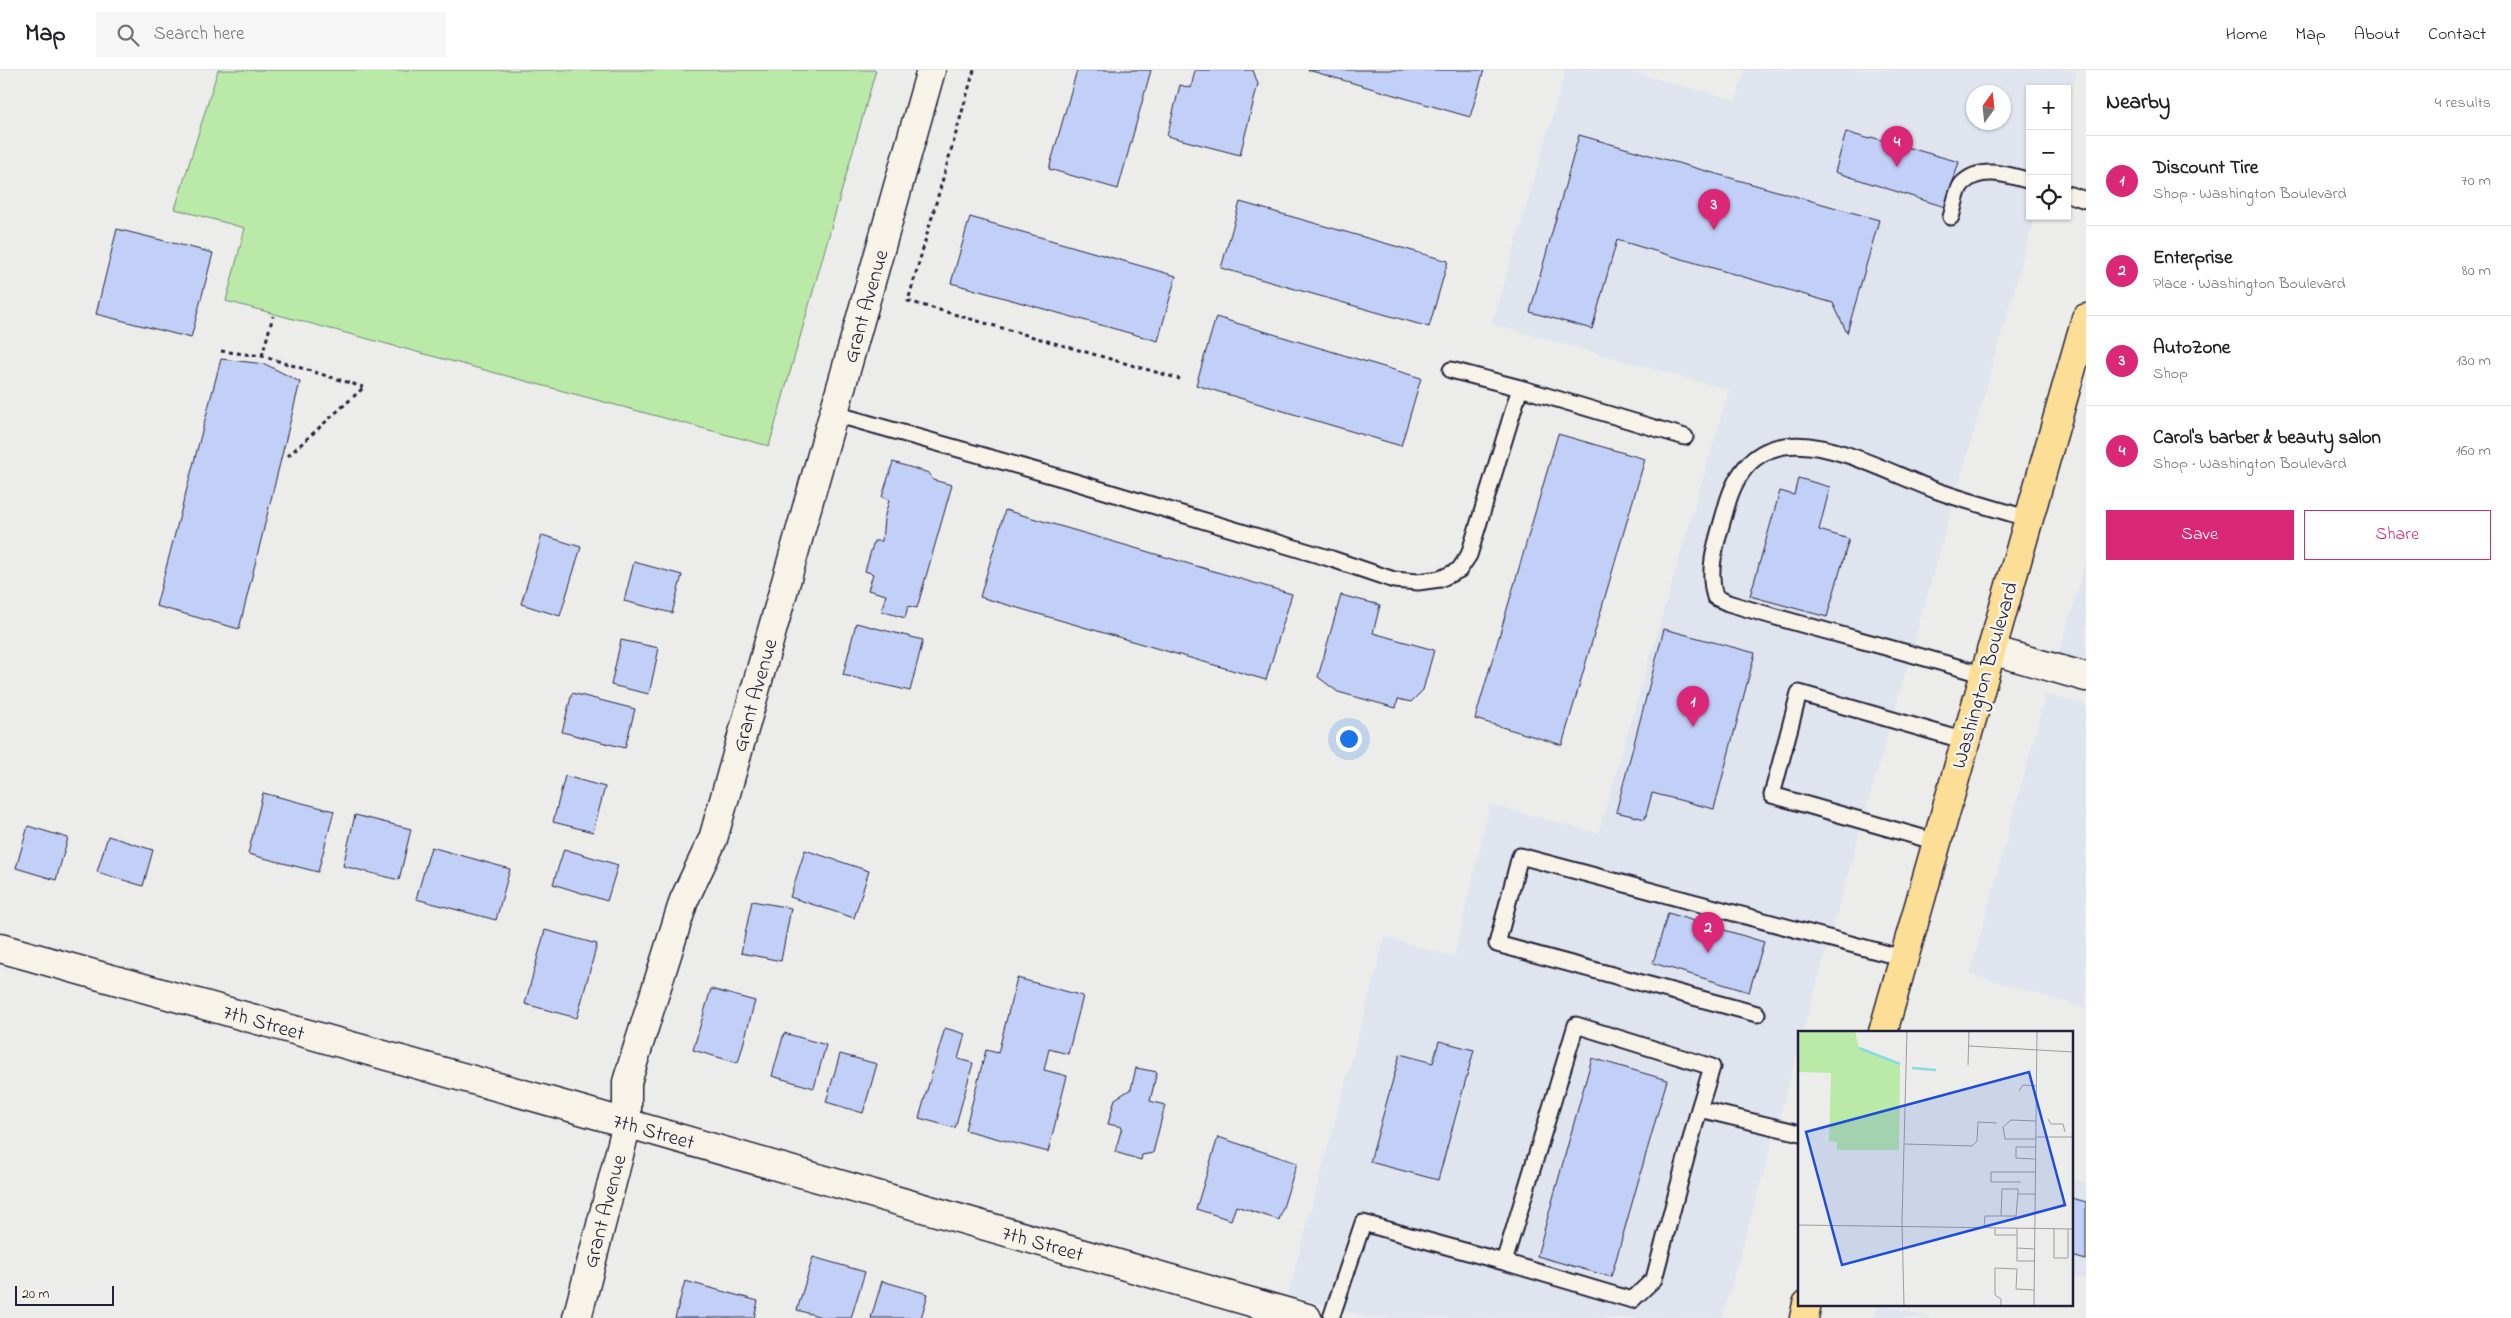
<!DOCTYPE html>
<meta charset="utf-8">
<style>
body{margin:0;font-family:"Indie Flower",sans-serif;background:#f6f6f6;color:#202124}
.controls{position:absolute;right:15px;top:15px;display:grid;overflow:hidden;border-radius:0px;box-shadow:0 1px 4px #0004}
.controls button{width:45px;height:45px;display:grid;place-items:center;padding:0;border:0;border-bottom:1px solid #e0e0e0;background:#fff;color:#202124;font:25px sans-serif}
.compass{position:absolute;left:1966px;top:15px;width:45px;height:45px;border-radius:50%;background:#fff;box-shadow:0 1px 4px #0004;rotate:15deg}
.scale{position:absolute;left:15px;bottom:12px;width:99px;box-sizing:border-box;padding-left:5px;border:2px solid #22223b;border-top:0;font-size:14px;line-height:18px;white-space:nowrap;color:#22223b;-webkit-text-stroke:4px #f7f3e8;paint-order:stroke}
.you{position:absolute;left:1348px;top:668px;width:18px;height:18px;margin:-12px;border:4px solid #fff;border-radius:50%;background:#1a73e8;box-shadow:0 0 0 8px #1a73e833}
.badge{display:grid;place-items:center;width:32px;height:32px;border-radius:50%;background:#db2777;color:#fff;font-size:16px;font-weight:700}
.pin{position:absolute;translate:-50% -41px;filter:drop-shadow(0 1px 2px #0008)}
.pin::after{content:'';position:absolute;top:26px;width:18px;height:15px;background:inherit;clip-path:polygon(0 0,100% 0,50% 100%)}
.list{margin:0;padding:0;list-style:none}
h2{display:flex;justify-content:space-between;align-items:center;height:65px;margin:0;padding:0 20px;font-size:21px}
h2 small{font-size:16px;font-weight:400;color:#757577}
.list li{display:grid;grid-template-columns:32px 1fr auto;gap:15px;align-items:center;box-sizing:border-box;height:90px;padding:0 20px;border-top:1px solid #e0e0e0}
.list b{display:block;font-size:19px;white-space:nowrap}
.list p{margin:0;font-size:16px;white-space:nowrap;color:#757577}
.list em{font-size:16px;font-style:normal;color:#757577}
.actions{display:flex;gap:10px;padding:15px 20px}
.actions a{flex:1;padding:11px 0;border:1px solid #db2777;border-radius:0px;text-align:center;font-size:18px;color:#db2777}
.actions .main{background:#db2777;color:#fff}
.icon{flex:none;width:28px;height:28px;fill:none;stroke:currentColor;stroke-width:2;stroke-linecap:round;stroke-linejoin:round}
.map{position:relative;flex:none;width:2086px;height:1248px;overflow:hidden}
header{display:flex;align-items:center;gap:30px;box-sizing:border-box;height:70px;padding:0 25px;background:#fff;border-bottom:1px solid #e0e0e0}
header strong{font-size:24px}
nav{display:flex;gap:28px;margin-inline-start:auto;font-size:18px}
.search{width:350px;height:45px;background:#f6f6f6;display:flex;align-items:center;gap:12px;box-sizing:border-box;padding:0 18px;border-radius:0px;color:#757577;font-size:19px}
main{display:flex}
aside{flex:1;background:#fff}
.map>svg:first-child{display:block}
.built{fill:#dfe4ef;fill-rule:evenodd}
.green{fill:#bae9a8;stroke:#6e8672}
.building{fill:#c2d0f7;stroke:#22223b}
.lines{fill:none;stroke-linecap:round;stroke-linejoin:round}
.lane-casing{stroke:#22223b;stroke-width:19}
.street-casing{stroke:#22223b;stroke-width:31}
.secondary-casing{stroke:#22223b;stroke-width:31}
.primary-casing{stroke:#22223b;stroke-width:31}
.path{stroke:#22223b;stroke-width:3;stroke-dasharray:4 4;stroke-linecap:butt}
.lane{stroke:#f7f3e8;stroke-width:15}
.street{stroke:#f7f3e8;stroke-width:28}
.secondary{stroke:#f7f3e8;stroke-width:28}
.primary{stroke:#fcde96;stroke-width:28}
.labels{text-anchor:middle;stroke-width:5;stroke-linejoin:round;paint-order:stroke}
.street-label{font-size:21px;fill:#22223b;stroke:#f7f3e8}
.inset-river{fill:none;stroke:#89dbe2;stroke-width:2.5}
.inset-road{fill:none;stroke:#9b9ba5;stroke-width:1}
.view{fill:#1d4ed8;fill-opacity:0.15;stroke:#1d4ed8;stroke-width:2.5}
.inset-edge{fill:none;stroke:#22223b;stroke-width:2.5}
</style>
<header>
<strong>Map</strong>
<div class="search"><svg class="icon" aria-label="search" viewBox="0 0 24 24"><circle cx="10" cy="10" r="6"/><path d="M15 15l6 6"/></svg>Search here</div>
<nav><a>Home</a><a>Map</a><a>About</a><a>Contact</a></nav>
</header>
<main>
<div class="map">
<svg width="2086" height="1248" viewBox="0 0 2086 1248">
<rect width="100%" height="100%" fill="#ececeb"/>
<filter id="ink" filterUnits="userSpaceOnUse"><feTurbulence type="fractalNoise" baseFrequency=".02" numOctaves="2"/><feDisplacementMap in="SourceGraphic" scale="10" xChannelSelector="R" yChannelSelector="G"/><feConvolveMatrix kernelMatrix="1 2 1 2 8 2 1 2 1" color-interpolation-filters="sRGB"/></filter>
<g filter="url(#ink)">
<!-- built -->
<path class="built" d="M1566,0H1624L1736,30L1745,0H2077L2067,34V19H2030V146H2035L1803,962H1800V975L1722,1248H1371L1288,1225L1385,867L1454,887L1490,735L1598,763L1729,320L1492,254ZM1974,22H2004V52H1974Z
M2086,491V592L2059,584Z
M2046,624L2086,635V938L1970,904Z
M2072,1109L2086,1113V1210L2072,1206Z
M1878,1234H1881L1930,1248H1875Z"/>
<!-- green -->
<path class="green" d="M218,0H876L769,376L226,231L245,158L175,139Z"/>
<!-- building -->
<path class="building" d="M1077,0H1151L1118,119L1049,99Z
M1195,0H1253L1258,14L1240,85L1167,66L1180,15L1191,18Z
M1308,0H1484L1470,47Z
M1846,62L1869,69L1871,67L1959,92L1945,137L1835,102Z
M1579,65L1879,150L1847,263L1833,233L1617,170L1592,259L1530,242Z
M1240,132L1448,191L1429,257L1221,198Z
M970,147L1176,206L1158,271L951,213Z
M117,159L213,183L191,268L96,244Z
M1216,247L1421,308L1401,376L1196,315Z
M221,289L265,294L300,312L239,559L156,536Z
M1558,364L1645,389L1562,675L1475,649Z
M893,392L929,403L933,410L952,415L917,538L908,536L905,548L881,541L886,525L868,520L873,504L865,501L874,471H882L884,449L889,430L882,427Z
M1798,408L1830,417L1819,460L1849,469L1827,547L1750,526L1780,421L1794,425Z
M1005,440L1292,524L1266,610L980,527Z
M542,465L581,477L560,546L521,534Z
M634,492L682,505L672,543L624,531Z
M1341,525L1380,535L1373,563L1434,580L1423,620L1411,632L1398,629L1396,638L1338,622L1318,607Z
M856,553L923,570L910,621L843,605Z
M1664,559L1755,583L1714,739L1652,723L1645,749L1616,742Z
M621,570L659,578L649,624L611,615Z
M572,623L635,639L625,678L562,662Z
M565,706L605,717L593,762L553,752Z
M263,723L334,741L318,802L248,784Z
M355,745L411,759L399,810L343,796Z
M28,756L68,768L56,810L16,798Z
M108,766L153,780L143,816L97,802Z
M431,777L510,799L496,850L416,829Z
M564,779L618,795L607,831L553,814Z
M805,780L869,801L854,848L790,827Z
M752,831L791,838L781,891L741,883Z
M1668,843L1764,872L1749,922L1653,893Z
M545,860L597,874L577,948L525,934Z
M1017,908L1083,926L1068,984L1049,979L1044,1000L1067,1006L1048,1082L965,1060L986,980L998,983Z
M711,919L755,931L738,993L693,980Z
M945,958L965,964L958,989L973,993L955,1058L919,1048Z
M784,963L826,975L814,1018L772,1006Z
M1439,971L1474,980L1438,1110L1370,1092L1400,984L1433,993Z
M840,984L877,994L863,1043L826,1032Z
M1592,988L1667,1010L1611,1207L1537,1186Z
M1136,998L1157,1002L1150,1031L1165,1035L1153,1083L1142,1085L1141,1090L1115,1082L1122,1057L1108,1054L1115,1029L1131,1019Z
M1218,1067L1297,1093L1279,1150L1236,1136L1231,1150L1196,1139Z
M2072,1128L2086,1132V1190L2072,1186Z
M813,1187L865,1202L851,1248H825L797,1240Z
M685,1211L758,1231L754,1248H675Z
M882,1211L928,1224L921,1248H871Z"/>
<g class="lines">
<!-- lane casing -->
<g class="lane-casing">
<path id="lane" d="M2067,124L2086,130
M1951,147C1954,138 1956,121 1962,114C1980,95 2009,105 2030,111
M1451,300L1520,318
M835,344L1065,409L1332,489L1394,510L1418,512L1440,509L1459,500L1469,485L1520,318L1685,367
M1984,605C1899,579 1813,559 1728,533L1715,527C1706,497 1718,468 1726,438C1756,325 1865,394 1935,420C1965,431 1998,439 2029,449
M1937,772L1772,725L1799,623L1966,671
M1757,944L1497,874L1520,786L1903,888
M1504,1192L1632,1230L1654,1209L1699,1039
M1331,1248L1363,1153L1504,1192L1576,955L1712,997L1699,1039L1800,1063"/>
</g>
<!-- street casing -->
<g class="street-casing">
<path id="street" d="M1991,580L2086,607
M577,1248L627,1054V1012L684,830L713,769L931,0"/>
</g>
<!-- secondary casing -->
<g class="secondary-casing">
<path id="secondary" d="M0,878L577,1039L1307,1248"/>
</g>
<!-- primary casing -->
<g class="primary-casing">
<path id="primary" d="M1883,962L2086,248
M1804,1248L1807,1234"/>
</g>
<!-- path -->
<path class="path" d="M974,0L908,231L1180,309
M221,281L262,286L363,317
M262,286L273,246
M288,386L363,318"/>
<!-- lane -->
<use href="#lane" class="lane"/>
<!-- street -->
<use href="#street" class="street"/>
<!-- secondary -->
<use href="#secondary" class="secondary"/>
<!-- primary -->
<use href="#primary" class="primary"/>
</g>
</g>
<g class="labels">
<!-- street labels -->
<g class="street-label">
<text transform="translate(865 236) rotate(-74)" y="7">Grant Avenue</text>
<text transform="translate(1984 605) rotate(-74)" y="7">Washington Boulevard</text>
<text transform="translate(754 625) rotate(-74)" y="7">Grant Avenue</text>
<text transform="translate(264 952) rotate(16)" y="7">7th Street</text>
<text transform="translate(654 1061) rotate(16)" y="7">7th Street</text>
<text transform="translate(604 1141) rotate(-75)" y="7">Grant Avenue</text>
<text transform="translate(1043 1173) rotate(16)" y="7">7th Street</text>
</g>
</g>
<!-- overview -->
<g transform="translate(1798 961)">
<rect width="275" height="275" fill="#ececeb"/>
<path d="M0,0H57L61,18L102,33L101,119H39V111L31,110L33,42L0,41Z" fill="#bae9a8"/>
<path class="inset-river" d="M61,17L102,33M114,37L138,39"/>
<path class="inset-road" d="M171,15L275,21M170,34L171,0M221,60L225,54L239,55M250,88L253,93H265L267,101M238,106H275M238,108H207L205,96L213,89L238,90M107,113L174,115L179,110L180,91L199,92M237,128L218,127V116H238M223,151H193V141H237M203,185H218L220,163M0,194L275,198M186,197L187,185H203L204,158H220V163H237M197,197V204H218M219,197V230H237M256,198V227H270V198M219,217L237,218M106,275L104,191L109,0M203,275V268L197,264V237L219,238L218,258L236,259M236,275L239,0"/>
<path class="view" d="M231,41L267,174L44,234L8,101Z"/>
<rect width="275" height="275" class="inset-edge"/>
</g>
</svg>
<div class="controls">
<button>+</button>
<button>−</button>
<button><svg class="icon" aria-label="locate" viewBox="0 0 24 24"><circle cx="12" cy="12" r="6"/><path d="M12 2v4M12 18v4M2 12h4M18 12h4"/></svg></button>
</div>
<svg class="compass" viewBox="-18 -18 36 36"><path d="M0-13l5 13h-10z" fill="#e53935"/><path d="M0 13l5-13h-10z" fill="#757577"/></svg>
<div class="scale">20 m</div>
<div class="you"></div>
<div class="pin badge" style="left:1693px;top:657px">1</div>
<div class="pin badge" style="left:1708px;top:883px">2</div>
<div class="pin badge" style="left:1714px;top:160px">3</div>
<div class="pin badge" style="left:1897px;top:97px">4</div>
</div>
<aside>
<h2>Nearby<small>4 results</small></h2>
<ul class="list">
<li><span class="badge">1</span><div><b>Discount Tire</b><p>Shop · Washington Boulevard</p></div><em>70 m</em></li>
<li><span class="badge">2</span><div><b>Enterprise</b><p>Place · Washington Boulevard</p></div><em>80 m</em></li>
<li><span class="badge">3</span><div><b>AutoZone</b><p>Shop</p></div><em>130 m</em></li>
<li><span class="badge">4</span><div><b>Carol's barber &amp; beauty salon</b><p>Shop · Washington Boulevard</p></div><em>160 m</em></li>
</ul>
<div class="actions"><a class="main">Save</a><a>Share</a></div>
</aside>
</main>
